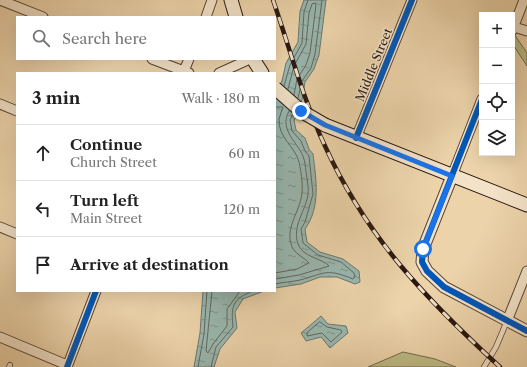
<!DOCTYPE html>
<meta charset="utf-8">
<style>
body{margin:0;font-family:"Libre Caslon Text",serif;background:#f2f2f2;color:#222}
.controls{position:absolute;right:12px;top:12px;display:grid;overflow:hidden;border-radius:0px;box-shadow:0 4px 16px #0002}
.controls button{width:36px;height:36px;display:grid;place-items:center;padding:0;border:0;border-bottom:1px solid #e0e0e0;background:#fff;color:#222;font:20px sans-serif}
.stop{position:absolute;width:12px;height:12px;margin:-9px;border:3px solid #1a73e8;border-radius:50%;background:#fff}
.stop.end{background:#1a73e8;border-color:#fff;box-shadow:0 1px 4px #0008}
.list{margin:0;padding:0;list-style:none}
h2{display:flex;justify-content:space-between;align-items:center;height:52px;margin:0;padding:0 16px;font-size:17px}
h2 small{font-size:13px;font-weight:400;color:#767676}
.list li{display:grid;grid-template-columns:26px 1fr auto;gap:12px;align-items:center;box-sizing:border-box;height:56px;padding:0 16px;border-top:1px solid #e0e0e0}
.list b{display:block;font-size:15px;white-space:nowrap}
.list p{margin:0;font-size:13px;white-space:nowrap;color:#767676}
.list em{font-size:13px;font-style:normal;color:#767676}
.icon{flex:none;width:22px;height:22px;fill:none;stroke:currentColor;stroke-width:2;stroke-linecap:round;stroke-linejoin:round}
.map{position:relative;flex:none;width:527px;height:367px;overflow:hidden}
.search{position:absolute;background:#fff;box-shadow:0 4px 16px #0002;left:16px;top:16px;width:260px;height:44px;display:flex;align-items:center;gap:10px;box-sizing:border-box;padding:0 14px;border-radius:0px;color:#767676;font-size:15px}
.panel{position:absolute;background:#fff;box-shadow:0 4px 16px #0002;left:16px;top:72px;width:260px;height:220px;border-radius:0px}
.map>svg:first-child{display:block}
.green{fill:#bdbb85;stroke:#736a4b}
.water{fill:url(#water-ripples);stroke:#6c7770}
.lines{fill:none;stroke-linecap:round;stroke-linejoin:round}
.shore{stroke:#616860;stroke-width:1}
.service-casing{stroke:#5a4737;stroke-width:6}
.minor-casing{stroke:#5a4737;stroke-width:11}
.tertiary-casing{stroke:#5a4737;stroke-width:13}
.secondary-casing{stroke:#291811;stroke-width:15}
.service{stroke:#f3e2c8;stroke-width:4.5}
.minor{stroke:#f3e2c8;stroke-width:9}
.tertiary{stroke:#f3e2c8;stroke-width:11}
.secondary{stroke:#f3e2c8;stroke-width:13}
.rail-casing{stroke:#291811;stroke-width:4.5}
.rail{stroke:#f3e2c8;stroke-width:3;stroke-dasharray:9;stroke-linecap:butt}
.secondary-bridge-casing{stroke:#291811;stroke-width:15;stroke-linecap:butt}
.secondary-bridge{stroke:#f3e2c8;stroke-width:13}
.cycleway-casing{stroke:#f3e2c8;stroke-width:8}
.cycleway{stroke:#0057b8;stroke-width:6}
.route{stroke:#1a73e8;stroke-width:5}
.labels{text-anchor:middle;stroke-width:3;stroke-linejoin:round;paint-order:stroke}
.street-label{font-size:12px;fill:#291811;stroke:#f3e2c8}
</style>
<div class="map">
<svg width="527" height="367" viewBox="0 0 527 367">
<defs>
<pattern id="water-ripples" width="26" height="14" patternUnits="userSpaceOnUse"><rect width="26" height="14" fill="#99b7af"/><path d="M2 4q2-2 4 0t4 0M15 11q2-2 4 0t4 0" fill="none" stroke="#7d948d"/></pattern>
</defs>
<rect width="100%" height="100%" fill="#ecd3aa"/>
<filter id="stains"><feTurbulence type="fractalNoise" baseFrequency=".005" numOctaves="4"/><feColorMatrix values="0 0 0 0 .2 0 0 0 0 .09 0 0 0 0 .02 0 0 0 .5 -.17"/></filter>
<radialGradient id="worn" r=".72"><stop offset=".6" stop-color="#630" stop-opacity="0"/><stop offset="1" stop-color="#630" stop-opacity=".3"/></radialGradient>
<!-- green -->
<path class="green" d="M512,31L527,53V66L512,43Z
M403,352L435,359L456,367H368Z"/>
<!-- water -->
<path class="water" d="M304,0H326L319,55L314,69L305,82L300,111L294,120L296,130L305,138L309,149L313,154C316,179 321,207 305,229L307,242L320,252L343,259L359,271L360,282L355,284L337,277H320L301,284L275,288V95L282,81L286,63L298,42L300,11Z
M203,291H264L243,299L235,312L237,328L220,349L214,367H194L200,333Z
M321,316L328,324L346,326L348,333L330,348L321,337L306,341L301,333Z"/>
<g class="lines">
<!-- shore -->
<path class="shore" d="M284,86L290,65L302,43L304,12L308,0
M288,89L294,66L306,44L309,13L312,4L315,3L316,5L310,53L306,65L297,79L294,95
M298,98L302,81L311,68L315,54L322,0
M275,107H283C282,111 280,115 279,119C278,138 295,146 299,162C301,171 303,184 302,193C300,213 283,229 293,249C297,255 305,258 309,263L297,269L275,273
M275,279L299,275L329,266C324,259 302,257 298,244C292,226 305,212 308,195C309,186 306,174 305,164C303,144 277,133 289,111
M275,284C283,282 292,282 300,280C326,273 326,268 353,279L355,277L354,273L341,262L318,255L303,243L301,229L305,222L313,194L309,156L305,151L301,141L292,131L290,120L293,114
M212,291L206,351L208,353L213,344L227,326V309L240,291
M320,322L327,327L341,330L342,332L331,342L322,333L307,336V333Z
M198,367L204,334L207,291
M211,367L216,347L233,327C231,306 232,299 253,291"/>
<!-- service casing -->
<g class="service-casing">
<path id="service" d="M9,367L10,365
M484,367L496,347L507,321"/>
</g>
<!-- minor casing -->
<g class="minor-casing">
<path id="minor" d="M0,0L43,17
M206,17L212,0
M514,27L527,31
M512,31L524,0
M152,59L189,73
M183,73L189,59
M219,73L250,59
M0,104L17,111
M356,138L412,0
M452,176L482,99
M0,227L17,234
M507,321L527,271
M0,337L67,365
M67,367L96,291"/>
</g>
<!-- tertiary casing -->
<g class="tertiary-casing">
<path id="tertiary" d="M452,176L423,249L422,262L427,271L444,287L527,331"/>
</g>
<!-- secondary casing -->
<g class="secondary-casing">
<path id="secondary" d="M231,0L236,17
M253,59L262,73
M325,125L527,205"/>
</g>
<!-- service -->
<use href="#service" class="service"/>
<!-- minor -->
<use href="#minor" class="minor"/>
<!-- tertiary -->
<use href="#tertiary" class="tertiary"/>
<!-- secondary -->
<use href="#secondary" class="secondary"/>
<!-- rail casing -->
<g class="rail-casing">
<path id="rail" d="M273,0C290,49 303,99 325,146C367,238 426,299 500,367"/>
</g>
<!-- rail -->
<use href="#rail" class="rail"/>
<!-- secondary-bridge casing -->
<g class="secondary-bridge-casing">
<path id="secondary-bridge" d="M275,88L301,111L325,125"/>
</g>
<!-- secondary-bridge -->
<use href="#secondary-bridge" class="secondary-bridge"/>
<!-- cycleway casing -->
<g class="cycleway-casing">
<path id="cycleway" d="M482,99L423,249L422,262L427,271L444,287L527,331
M356,138L412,0
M67,367L96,291"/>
</g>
<!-- cycleway -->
<use href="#cycleway" class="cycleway"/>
</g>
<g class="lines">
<!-- route -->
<path class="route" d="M301,111L325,125L452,176L423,249"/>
</g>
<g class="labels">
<!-- street labels -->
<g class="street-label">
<text transform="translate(374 65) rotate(-68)" y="4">Middle Street</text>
</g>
</g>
<rect width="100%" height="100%" filter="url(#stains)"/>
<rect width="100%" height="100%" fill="url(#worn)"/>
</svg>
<div class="controls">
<button>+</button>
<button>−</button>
<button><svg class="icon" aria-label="locate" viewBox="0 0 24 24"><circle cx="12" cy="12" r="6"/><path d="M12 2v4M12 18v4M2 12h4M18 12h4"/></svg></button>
<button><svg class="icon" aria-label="layers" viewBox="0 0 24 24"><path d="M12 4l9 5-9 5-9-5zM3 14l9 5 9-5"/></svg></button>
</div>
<div class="stop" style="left:423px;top:249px"></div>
<div class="stop end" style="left:301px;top:111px"></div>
<div class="search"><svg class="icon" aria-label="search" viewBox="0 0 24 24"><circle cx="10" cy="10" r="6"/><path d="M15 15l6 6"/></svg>Search here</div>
<section class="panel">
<h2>3 min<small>Walk · 180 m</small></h2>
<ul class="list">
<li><svg class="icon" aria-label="ahead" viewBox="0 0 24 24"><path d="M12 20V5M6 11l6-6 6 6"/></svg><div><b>Continue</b><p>Church Street</p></div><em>60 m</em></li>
<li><svg class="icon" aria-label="left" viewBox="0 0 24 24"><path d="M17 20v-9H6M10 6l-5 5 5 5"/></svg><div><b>Turn left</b><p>Main Street</p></div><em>120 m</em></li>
<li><svg class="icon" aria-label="arrive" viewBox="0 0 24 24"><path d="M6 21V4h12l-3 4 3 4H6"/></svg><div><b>Arrive at destination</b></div></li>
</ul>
</section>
</div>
